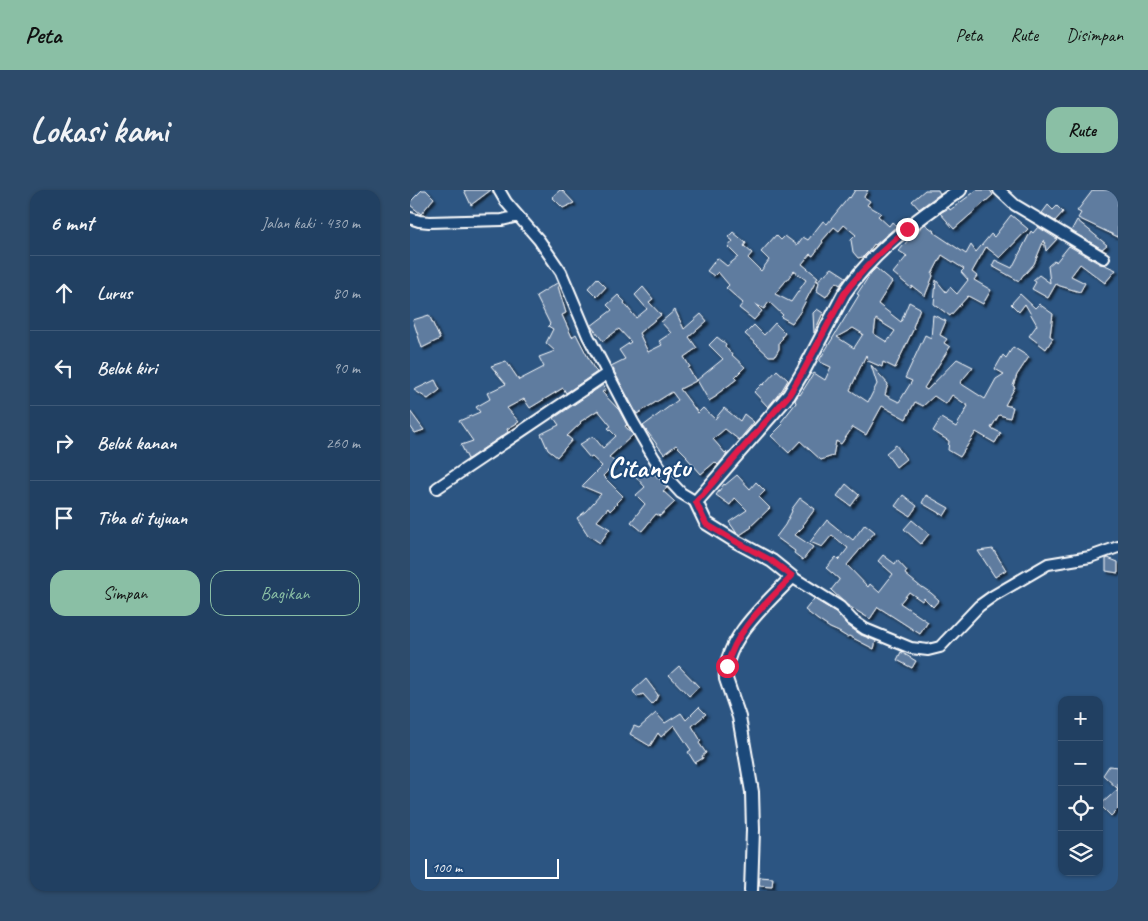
<!DOCTYPE html>
<html lang="id">
<meta charset="utf-8">
<style>
body{margin:0;font-family:Caveat,sans-serif;background:#2d4b6b;color:#f1f3f6}
.controls{position:absolute;right:15px;bottom:15px;display:grid;overflow:hidden;border-radius:10px;box-shadow:0 1px 4px #0004}
.controls button{width:45px;height:45px;display:grid;place-items:center;padding:0;border:0;border-bottom:1px solid #3e5977;background:#214062;color:#f1f3f6;font:25px sans-serif}
.scale{position:absolute;left:15px;bottom:12px;width:134px;box-sizing:border-box;padding-left:5px;border:2px solid #fff;border-top:0;font-size:14px;line-height:18px;white-space:nowrap;color:#fff;-webkit-text-stroke:4px #1f4a7a;paint-order:stroke}
.stop{position:absolute;width:15px;height:15px;margin:-11px;border:4px solid #e11d48;border-radius:50%;background:#fff}
.stop.end{background:#e11d48;border-color:#fff;box-shadow:0 1px 5px #0008}
.list{margin:0;padding:0;list-style:none}
h2{display:flex;justify-content:space-between;align-items:center;height:65px;margin:0;padding:0 20px;font-size:21px}
h2 small{font-size:16px;font-weight:400;color:#a2afbe}
.list li{display:grid;grid-template-columns:32px 1fr auto;gap:15px;align-items:center;box-sizing:border-box;height:75px;padding:0 20px;border-top:1px solid #3e5977}
.list b{display:block;font-size:19px;white-space:nowrap}
.list em{font-size:16px;font-style:normal;color:#a2afbe}
.actions{display:flex;gap:10px;padding:15px 20px}
.actions a{flex:1;padding:11px 0;border:1px solid #8abfa5;border-radius:15px;text-align:center;font-size:18px;color:#8abfa5}
.actions .main{background:#8abfa5;color:#111}
.icon{flex:none;width:28px;height:28px;fill:none;stroke:currentColor;stroke-width:2;stroke-linecap:round;stroke-linejoin:round}
.map{position:relative;flex:none;width:708px;height:701px;overflow:hidden;border-radius:15px}
header{display:flex;align-items:center;gap:30px;box-sizing:border-box;height:70px;padding:0 25px;background:#8abfa5;color:#111}
header strong{font-size:24px}
nav{display:flex;gap:28px;margin-inline-start:auto;font-size:18px}
.intro{display:flex;align-items:center;justify-content:space-between;box-sizing:border-box;height:120px;padding:0 30px}
h1{margin:0;font-size:35px}
.button{padding:12px 22px;border-radius:15px;background:#8abfa5;color:#111;font-size:18px;font-weight:700}
main{display:flex;gap:30px;padding:0 30px}
aside{flex:1;background:#214062;border-radius:15px;box-shadow:0 1px 4px #0004}
.map>svg:first-child{display:block}
.building{fill:#5e7c9f;stroke:#fff;fill-rule:evenodd;filter:url(#shadow)}
.lines{fill:none;stroke-linecap:round;stroke-linejoin:round}
.minor-casing{stroke:#fff;stroke-width:14}
.tertiary-casing{stroke:#fff;stroke-width:16}
.minor{stroke:#1f4a7a;stroke-width:10}
.tertiary{stroke:#1f4a7a;stroke-width:12}
.route{stroke:#e11d48;stroke-width:6}
.labels{text-anchor:middle;stroke-width:4;stroke-linejoin:round;paint-order:stroke}
.quarter-label{font-size:28px;font-weight:bold;fill:#fff;stroke:#1f4a7a}
</style>
<header>
<strong>Peta</strong>
<nav><a>Peta</a><a>Rute</a><a>Disimpan</a></nav>
</header>
<div class="intro"><h1>Lokasi kami</h1><a class="button">Rute</a></div>
<main>
<aside>
<h2>6 mnt<small>Jalan kaki · 430 m</small></h2>
<ul class="list">
<li><svg class="icon" aria-label="ahead" viewBox="0 0 24 24"><path d="M12 20V5M6 11l6-6 6 6"/></svg><div><b>Lurus</b></div><em>80 m</em></li>
<li><svg class="icon" aria-label="left" viewBox="0 0 24 24"><path d="M17 20v-9H6M10 6l-5 5 5 5"/></svg><div><b>Belok kiri</b></div><em>90 m</em></li>
<li><svg class="icon" aria-label="right" viewBox="0 0 24 24"><path d="M7 20v-9h11M14 6l5 5-5 5"/></svg><div><b>Belok kanan</b></div><em>260 m</em></li>
<li><svg class="icon" aria-label="arrive" viewBox="0 0 24 24"><path d="M6 21V4h12l-3 4 3 4H6"/></svg><div><b>Tiba di tujuan</b></div></li>
</ul>
<div class="actions"><a class="main">Simpan</a><a>Bagikan</a></div>
</aside>
<div class="map">
<svg width="708" height="701" viewBox="0 0 708 701">
<defs>
<filter id="shadow"><feDropShadow dx="2.5" dy="2.5" stdDeviation="1" flood-color="#0009"/></filter>
</defs>
<rect width="100%" height="100%" fill="#2c5582"/>
<filter id="ink" filterUnits="userSpaceOnUse"><feTurbulence type="fractalNoise" baseFrequency=".02" numOctaves="2"/><feDisplacementMap in="SourceGraphic" scale="10" xChannelSelector="R" yChannelSelector="G"/><feConvolveMatrix kernelMatrix="1 2 1 2 8 2 1 2 1" color-interpolation-filters="sRGB"/></filter>
<g filter="url(#ink)">
<!-- building -->
<path class="building" d="M12,0H16L24,8L11,24L0,15V12Z
M54,0H81L61,15Z
M150,0H152L164,13L153,18L142,7Z
M445,0H458L454,7L460,11L457,15L471,23L468,26L479,36L482,32L487,36L465,55L464,54L459,61L453,67L448,68L443,62L441,50L446,45L434,35L429,41L424,37L412,51L413,52L403,66L400,64L392,74L408,87L390,122L382,133L371,127L373,125L359,112L354,119L345,114L352,121L344,130L329,118L333,113L316,98L319,95L308,82L304,86L297,81L307,68L317,76L328,67L318,57L323,51L318,47L323,42L336,53L334,56L342,63L338,68L351,81L359,70L351,62L366,45L371,50L375,46L387,55L393,47L398,50L413,31L417,34L439,7L440,8ZM384,81L396,90L381,112L365,104Z
M515,0H528L530,4L509,19L502,11Z
M567,0H580L583,5L544,39L530,23L539,18L540,20Z
M683,0H708V47L668,28L671,23L667,21Z
M638,15L643,20L647,16L653,22L645,31L632,23Z
M601,25L618,39L590,68L576,57L562,82L567,86L564,90L581,100L573,114L558,106L540,126L524,114L526,90L536,102L540,97L547,104L558,90L551,82L554,79L532,65L522,84L523,86L515,106L502,96L501,98L483,83L497,66L489,61L503,44L505,46L510,38L515,34L524,41L523,42L556,64L561,55L566,62L581,44L584,47Z
M667,30L697,55L692,59L661,41Z
M628,37L647,49L636,61L634,50L624,74L615,84H614L609,91L582,76L585,70L602,78L621,41L623,43Z
M659,56L690,74L695,75L706,80L695,93L670,74L661,86L675,93L670,102L650,96L646,94L638,108L622,99L626,92L623,90L629,85L640,93L638,76L645,70L646,72Z
M422,78L436,87L430,95L426,92L416,107L407,101L409,92L407,91Z
M466,78L482,92L468,114L491,132L499,112L510,118L503,137L504,138L485,178L473,172L472,177L458,171L456,165L440,200L458,212L467,194L461,175L478,194L475,205L489,212L502,191L495,188L515,145L521,148L523,125L536,131L530,145L537,149L534,153L540,157L514,198L517,200L547,169L563,177L550,193L575,209L586,189L594,184L585,179L593,165L596,168L603,157L619,167L607,185L603,196L605,197L595,215L603,217L600,228L589,225L581,238L591,243L585,253L566,242L550,267L538,260L539,251L523,241L531,228L546,237L558,216L542,205L536,214L524,206L513,216L505,212L496,229L472,216L456,245L443,237L431,254L426,251L423,266L411,270L390,251L379,263L361,246L373,234L371,232L386,213L385,210L389,204L390,205L404,183L415,190L421,177L410,172V169L449,105L447,104L461,83ZM466,129L485,141L477,152L464,144ZM443,138L453,144L444,158L427,147Z
M187,88L196,97L187,107L178,98Z
M147,93L156,123L152,125L162,147L166,144L184,179L187,182L156,203L153,198L120,218L114,209L97,218L109,232L97,239L98,242L58,269L51,255L63,251L49,231L70,222L66,217L80,209L77,203L96,194L81,176L96,171L109,190L134,177L129,167L145,161L136,153L143,139L138,136L140,134L126,106Z
M233,97L243,109L239,112L251,125L229,143L238,162L252,155L249,151L261,143L251,132L265,120L274,139L291,124L297,131L279,147L287,158L274,167L280,177L278,178L286,191L270,199L288,223L293,218L305,229L314,218L330,231L334,224L344,232L329,250L315,239L303,249L315,263L316,262L317,264L308,275L305,272L291,284L276,267L277,266L266,255L254,264L233,236L268,210L262,202L227,224L201,176L215,169L209,160L221,152L209,139L193,151L181,136L202,120L197,115L208,105L215,112L214,113L226,128L237,119L225,105Z
M610,104L625,118L629,114L643,124L640,146L643,148L636,159L619,146L627,135L615,114L609,122L601,114Z
M407,119L413,123L404,143L403,123Z
M19,125L30,149L12,158L3,130Z
M365,133L375,143L372,147L373,148L369,152V159L365,166H359L335,144L344,135L354,145Z
M307,147L316,154L315,156L322,165L335,177L325,187L327,189L306,205L307,206L299,211L287,190L313,169L299,155Z
M367,180L378,190L372,200L358,217L344,202L352,194L353,195Z
M25,190L30,200L18,209L4,200Z
M193,195L196,200L192,202L209,220L217,235L215,236L223,245L199,267L206,273L193,286L213,306L206,313L207,314L200,321L198,318L187,331L200,339L190,353L178,345L167,328L176,321L191,304L172,296L192,276L182,267L180,268L169,255L183,246L193,258L206,246L198,238L201,236L188,220L170,232L171,233L157,246L162,250L147,267L138,260L131,244L149,235L144,228Z
M0,221L14,240L5,243L0,236Z
M486,255L496,269L486,277L476,263Z
M237,276L248,288L249,287L257,298L253,301L265,312L250,326L246,324L232,341L221,332L235,314L226,305L235,297L225,286Z
M327,285L340,299L346,292L355,301L349,307L360,318L341,336L342,337L330,345L326,342L319,332L337,320L325,308L320,315L306,305L314,294L315,295Z
M436,294L449,305L441,316L427,306Z
M493,305L507,316L500,326L485,316Z
M516,305L539,318L534,326L512,313Z
M390,308L405,319L393,335L394,336L385,345L403,357L393,370L384,363L385,361L366,347L375,335L382,321L381,320Z
M417,330L438,347V346L443,350L455,334L465,342L437,375L458,397L460,394L469,402L483,384L468,371L473,365L485,374L487,370L497,381L495,384L512,398V397L521,403L529,410L523,417L514,408L512,411L499,402L490,413L518,432L510,444L468,417L460,429L437,415L421,400L429,390V389L416,378L426,367L429,370L438,358L422,345L412,357L400,352Z
M502,330L519,344L511,354L494,339Z
M583,359L596,380L585,387L568,361Z
M698,368L708,372V383L696,381V369Z
M404,409L426,422L437,435L451,445L466,451L464,459L439,446L437,447L429,442L420,438L408,430L395,420Z
M491,462L506,471L502,478L487,470Z
M269,476L289,497L279,506L259,485Z
M236,489L248,505L245,511L242,514L233,504L227,507L223,501Z
M289,517L296,524L282,536L291,551L289,553L296,563L292,566L293,568L285,573L278,562L281,560L264,535L251,547L248,543L240,556L220,544L224,536L229,538L246,523L255,533L271,523L276,530Z
M699,576L708,577V619L701,626L690,615L708,599L693,585Z
M350,687L363,688L362,697L349,696Z"/>
<g class="lines">
<!-- minor casing -->
<g class="minor-casing">
<path id="minor" d="M89,0L96,12L129,50L151,82L178,146L223,232L244,268L258,289L271,303L286,312
M589,0L605,15L694,68
M0,28L9,31L19,32L92,30L108,26
M27,298L198,183
M382,387L430,417L442,430L455,439L501,458L518,460L530,457L569,416L583,406L638,374L680,367L708,357"/>
</g>
<!-- tertiary casing -->
<g class="tertiary-casing">
<path id="tertiary" d="M341,701L343,640L342,602L329,527L316,489C312,451 358,412 382,387L362,371L325,351L296,333L286,312L379,205L394,180L434,104C463,61 507,29 550,0"/>
</g>
<!-- minor -->
<use href="#minor" class="minor"/>
<!-- tertiary -->
<use href="#tertiary" class="tertiary"/>
</g>
</g>
<g class="lines" filter="url(#ink)">
<!-- route -->
<path class="route" d="M317,476C326,439 356,414 382,386L362,371L325,351L296,334L286,312L379,205L394,180L434,104C452,79 474,59 497,39"/>
</g>
<g class="labels">
<!-- quarter labels -->
<g class="quarter-label">
<text x="239" y="287">Citangtu</text>
</g>
</g>
</svg>
<div class="controls">
<button>+</button>
<button>−</button>
<button><svg class="icon" aria-label="locate" viewBox="0 0 24 24"><circle cx="12" cy="12" r="6"/><path d="M12 2v4M12 18v4M2 12h4M18 12h4"/></svg></button>
<button><svg class="icon" aria-label="layers" viewBox="0 0 24 24"><path d="M12 4l9 5-9 5-9-5zM3 14l9 5 9-5"/></svg></button>
</div>
<div class="scale">100 m</div>
<div class="stop" style="left:317px;top:476px"></div>
<div class="stop end" style="left:497px;top:39px"></div>
</div>
</main>
